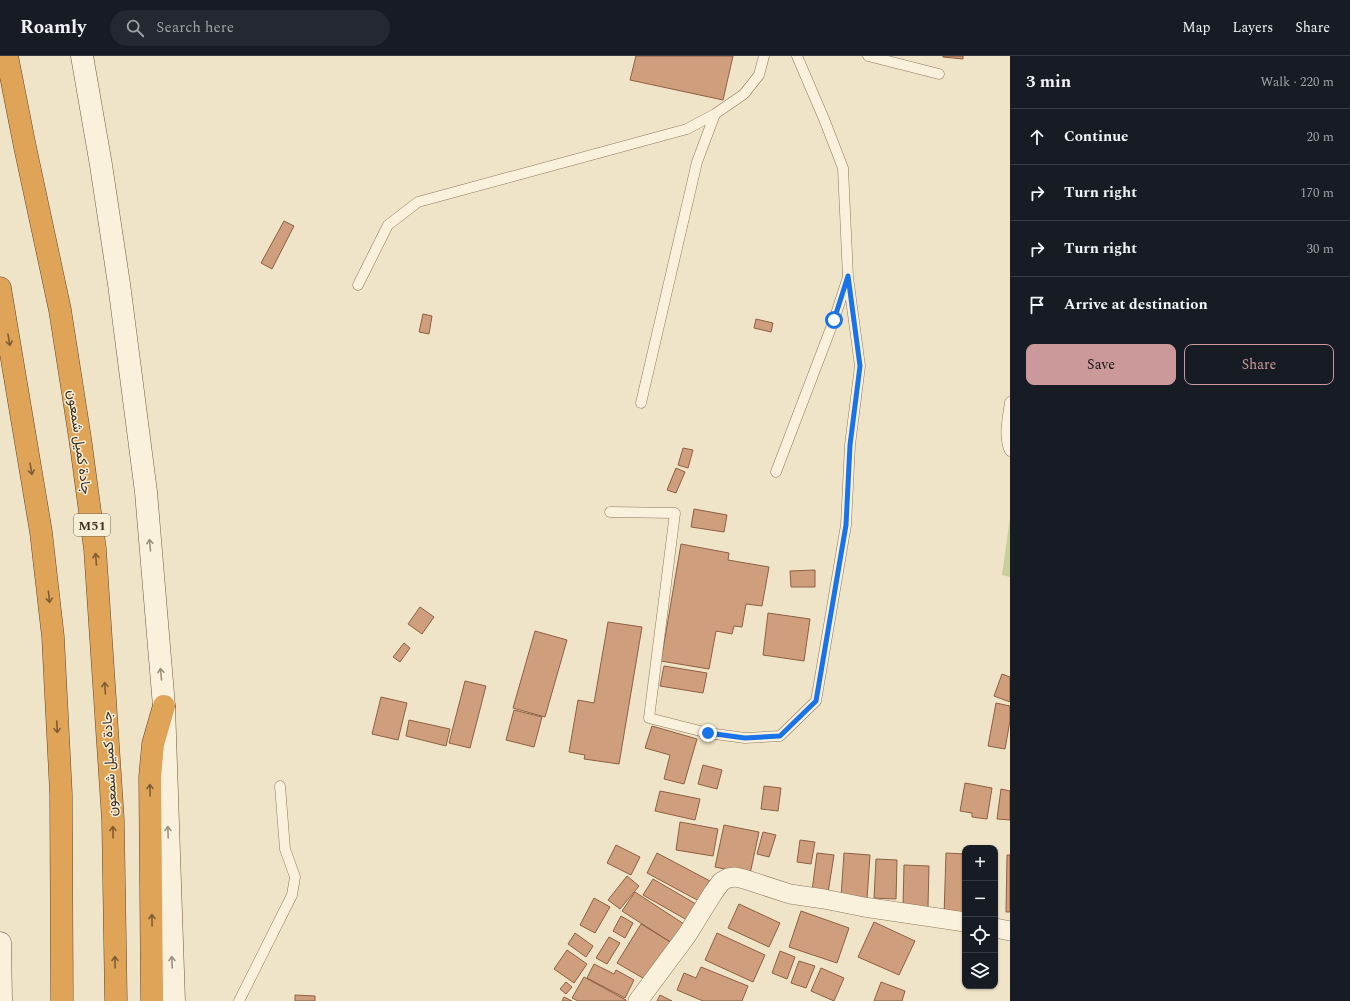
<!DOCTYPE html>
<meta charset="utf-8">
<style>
body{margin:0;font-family:Spectral,Vazirmatn,serif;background:#242831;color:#f1f3f6}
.controls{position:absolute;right:12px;bottom:12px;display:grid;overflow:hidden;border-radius:8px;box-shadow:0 1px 3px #0004}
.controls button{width:36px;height:36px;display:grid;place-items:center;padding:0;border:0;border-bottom:1px solid #363941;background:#171b24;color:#f1f3f6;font:20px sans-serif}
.stop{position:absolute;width:12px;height:12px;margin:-9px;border:3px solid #1a73e8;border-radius:50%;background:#fff}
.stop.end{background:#1a73e8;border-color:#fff;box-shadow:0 1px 4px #0008}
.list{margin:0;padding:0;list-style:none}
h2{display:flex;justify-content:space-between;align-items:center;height:52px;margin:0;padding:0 16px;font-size:17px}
h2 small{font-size:13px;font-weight:400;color:#9ea1a6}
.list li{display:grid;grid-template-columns:26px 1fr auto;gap:12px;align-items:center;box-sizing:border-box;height:56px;padding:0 16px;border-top:1px solid #363941}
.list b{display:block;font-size:15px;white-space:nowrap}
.list em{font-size:13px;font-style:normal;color:#9ea1a6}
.actions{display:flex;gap:8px;padding:12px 16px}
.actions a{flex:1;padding:9px 0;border:1px solid #cc999b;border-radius:8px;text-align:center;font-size:14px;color:#cc999b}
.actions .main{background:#cc999b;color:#111}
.icon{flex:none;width:22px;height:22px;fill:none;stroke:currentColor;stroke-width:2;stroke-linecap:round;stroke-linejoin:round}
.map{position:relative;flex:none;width:1010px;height:945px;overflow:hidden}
header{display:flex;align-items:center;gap:24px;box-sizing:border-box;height:56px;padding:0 20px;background:#171b24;border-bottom:1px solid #363941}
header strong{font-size:19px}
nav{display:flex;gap:22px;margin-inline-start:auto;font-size:14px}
.search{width:280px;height:36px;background:#242831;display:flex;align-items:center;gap:10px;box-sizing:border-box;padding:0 14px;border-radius:22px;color:#9ea1a6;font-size:15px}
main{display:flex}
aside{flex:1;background:#171b24}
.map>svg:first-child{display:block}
.green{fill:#c9cf9b}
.building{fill:#cf9f7d;stroke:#8d5f41}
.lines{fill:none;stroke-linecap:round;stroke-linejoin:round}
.service-casing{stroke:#8d765c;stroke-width:11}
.minor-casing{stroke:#8d765c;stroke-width:20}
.secondary-casing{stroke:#6f573f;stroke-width:23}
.motorway-casing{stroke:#5b4430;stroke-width:23}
.service{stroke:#faf1dc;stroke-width:10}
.minor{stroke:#faf1dc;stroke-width:19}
.secondary{stroke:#faf1dc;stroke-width:22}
.motorway{stroke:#e0a458;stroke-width:22}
.oneway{stroke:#7e5d36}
.oneway2{stroke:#9c907e}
.route{stroke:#1a73e8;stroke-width:5}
.labels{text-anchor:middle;stroke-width:3;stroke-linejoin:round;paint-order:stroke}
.shield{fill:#f7eed8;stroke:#756857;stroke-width:1}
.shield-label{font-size:13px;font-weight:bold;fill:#3d2e20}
.street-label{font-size:14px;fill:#3d2e20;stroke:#f7eed8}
</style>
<header>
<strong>Roamly</strong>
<div class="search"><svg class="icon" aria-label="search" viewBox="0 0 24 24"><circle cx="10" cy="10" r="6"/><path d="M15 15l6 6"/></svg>Search here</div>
<nav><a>Map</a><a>Layers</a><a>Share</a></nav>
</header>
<main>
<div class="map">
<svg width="1010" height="945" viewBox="0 0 1010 945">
<rect width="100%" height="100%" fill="#f0e4c8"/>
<!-- green -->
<path class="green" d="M1010,462V521L1002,519Z"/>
<!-- building -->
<path class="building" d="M636,0H733L723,44L630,24Z
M943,0H963V3L943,1Z
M284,165L294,170L272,213L261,207Z
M423,258L432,260L429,278L419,276Z
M756,263L773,267L771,276L754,272Z
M683,392L693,394L688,412L678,409Z
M676,412L685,416L676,437L667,434Z
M694,453L727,459L724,476L691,471Z
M681,488L729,497L728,504L769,511L762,550L746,548L742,571L734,570L732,578L716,575L709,613L661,605Z
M815,514V531H791L790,515Z
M420,551L434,561L422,578L408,568Z
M768,557L810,563L804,605L763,599Z
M608,566L642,571L619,708L584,703L585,699L569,696L578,644L594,647Z
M535,575L567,584L545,661L513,652Z
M404,587L410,592L400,606L393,601Z
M664,610L707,617L703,637L660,630Z
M1002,618L1010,621V646L994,640Z
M465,625L486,630L470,692L449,687Z
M381,641L407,647L398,684L372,678Z
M996,647L1010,650V665L1005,693L988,690Z
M514,654L542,661L534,691L506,684Z
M409,664L450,673L446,690L406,680Z
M652,670L697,683L684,728L664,723L670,699L645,692Z
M703,709L722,714L717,733L698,728Z
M965,727L992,732L987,763L972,761V757L960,755Z
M764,730L781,732L778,755L761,753Z
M1001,733L1010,735V764L997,763Z
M660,735L700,743L695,764L655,755Z
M680,766L718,773L713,800L676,794Z
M724,769L759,776L750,818L715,811Z
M763,776L776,779L769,801L757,798Z
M800,784L815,786L811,808L797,806Z
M616,789L640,801L631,819L607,807Z
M657,797L710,825L699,845L647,817Z
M817,797L834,799L828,837L812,835Z
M844,797L870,799L867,843L841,841Z
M946,797L965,798V861L944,860Z
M1007,799H1010V856H1006Z
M876,803L897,804L896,843L874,842Z
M904,809L929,810L928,851L903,850Z
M627,820L639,830L620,853L608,844Z
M653,823L696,848L687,864L643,839Z
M635,836L687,870L675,889L622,855Z
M594,842L610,851L595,877L580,869Z
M739,848L780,867L769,891L728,872Z
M801,855L849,872L837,907L789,891Z
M621,860L633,867L625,882L613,875Z
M874,866L915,885L899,919L858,901Z
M641,868L672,887L648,925L617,907Z
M575,877L593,890L586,901L568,888Z
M717,877L765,899L753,926L705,904Z
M609,881L620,887L607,908L596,902Z
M567,894L587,908L574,927L554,913Z
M780,895L795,901L787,923L772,917Z
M799,905L815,910L806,932L791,927Z
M594,908L614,918L616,914L634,924L625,942L587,922Z
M701,911L748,930L742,945H703L677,934L684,917L696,922Z
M821,912L844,922L834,945L811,935Z
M584,921L626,944V945H578L572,942Z
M566,926L572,931L566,938L560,933Z
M881,926L905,935L902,945H874Z
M295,939L315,940V945H295Z
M660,939L672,945H657Z
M564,941L572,945H562Z"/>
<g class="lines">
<!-- service casing -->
<g class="service-casing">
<path id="service" d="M868,0L939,18
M358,229L388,169L418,146L687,73L715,58L744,38L759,19L764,0
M1010,346C1008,362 1003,380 1010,395
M641,347L697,106L715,58
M776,416L834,264L848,221L843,112L824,63L797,0
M610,456L675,457L649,662L708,677L745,682L780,680L816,645L846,469L850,389L860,310L848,221
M239,945L292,839L295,821L285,793L280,730"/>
</g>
<!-- minor casing -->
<g class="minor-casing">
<path id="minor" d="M995,872L1010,875
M638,945L687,879L713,837L721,826L728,822L735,821L744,823L790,838L824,843L864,851L965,866"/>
</g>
<!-- secondary casing -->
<g class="secondary-casing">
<path id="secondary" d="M82,0L101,109L119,228L146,436L164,650L174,945
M0,887L1,945"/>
</g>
<!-- motorway casing -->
<g class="motorway-casing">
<path id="motorway" d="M7,0L25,91L60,254L80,382L95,493L113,764L116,945
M0,232L41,476L53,581L61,738L62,945
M152,945L150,721L153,688L164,650"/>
</g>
<!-- service -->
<use href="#service" class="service"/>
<!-- minor -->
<use href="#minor" class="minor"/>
<!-- secondary -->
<use href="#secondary" class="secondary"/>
<!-- motorway -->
<use href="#motorway" class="motorway"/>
</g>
<!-- one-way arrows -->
<defs><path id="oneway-shaft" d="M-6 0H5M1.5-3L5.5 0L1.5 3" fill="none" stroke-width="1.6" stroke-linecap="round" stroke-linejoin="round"/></defs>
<g class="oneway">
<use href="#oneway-shaft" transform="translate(9 284) rotate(80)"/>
<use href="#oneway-shaft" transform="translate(31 413) rotate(80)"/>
<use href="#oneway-shaft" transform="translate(96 503) rotate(-94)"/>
<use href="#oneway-shaft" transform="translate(49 541) rotate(84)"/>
<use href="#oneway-shaft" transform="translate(105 632) rotate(-94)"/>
<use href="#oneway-shaft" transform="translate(57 671) rotate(87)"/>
<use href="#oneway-shaft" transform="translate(150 734) rotate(-91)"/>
<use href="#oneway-shaft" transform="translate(113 776) rotate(-91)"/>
<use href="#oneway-shaft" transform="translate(152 864) rotate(-91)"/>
<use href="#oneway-shaft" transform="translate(115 906) rotate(-91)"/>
</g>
<g class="oneway2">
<use href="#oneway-shaft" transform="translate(150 489) rotate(-95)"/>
<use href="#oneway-shaft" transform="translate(161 618) rotate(-95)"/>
<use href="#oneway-shaft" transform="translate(168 776) rotate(-92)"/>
<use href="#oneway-shaft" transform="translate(172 906) rotate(-92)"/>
</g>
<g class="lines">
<!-- route -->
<path class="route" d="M708,677L745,682L780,680L816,645L846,469L850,389L860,310L848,220L834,264"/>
</g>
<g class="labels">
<!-- shield labels -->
<rect class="shield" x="74" y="458" width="36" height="22" rx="3"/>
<g class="shield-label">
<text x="92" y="474">M51</text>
</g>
<!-- street labels -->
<g class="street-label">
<text transform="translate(80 386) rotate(82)" y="5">جادة كميل شمعون</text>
<text transform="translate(109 708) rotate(-93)" y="5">جادة كميل شمعون</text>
</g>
</g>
</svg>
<div class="controls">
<button>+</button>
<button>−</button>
<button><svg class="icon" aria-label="locate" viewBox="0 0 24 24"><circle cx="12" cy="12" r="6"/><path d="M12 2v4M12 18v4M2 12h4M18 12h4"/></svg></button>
<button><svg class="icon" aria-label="layers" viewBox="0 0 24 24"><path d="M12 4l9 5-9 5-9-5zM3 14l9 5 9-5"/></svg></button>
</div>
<div class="stop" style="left:834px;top:264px"></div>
<div class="stop end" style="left:708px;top:677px"></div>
</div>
<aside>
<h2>3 min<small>Walk · 220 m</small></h2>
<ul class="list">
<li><svg class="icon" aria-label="ahead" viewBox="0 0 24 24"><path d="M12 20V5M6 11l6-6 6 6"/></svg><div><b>Continue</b></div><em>20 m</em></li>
<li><svg class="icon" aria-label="right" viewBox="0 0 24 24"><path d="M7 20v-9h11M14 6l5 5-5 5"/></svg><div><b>Turn right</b></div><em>170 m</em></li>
<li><svg class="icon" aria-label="right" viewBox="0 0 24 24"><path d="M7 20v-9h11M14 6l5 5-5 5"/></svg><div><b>Turn right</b></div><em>30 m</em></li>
<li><svg class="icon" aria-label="arrive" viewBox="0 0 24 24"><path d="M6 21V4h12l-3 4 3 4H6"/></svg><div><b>Arrive at destination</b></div></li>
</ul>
<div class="actions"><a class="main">Save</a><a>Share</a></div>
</aside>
</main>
